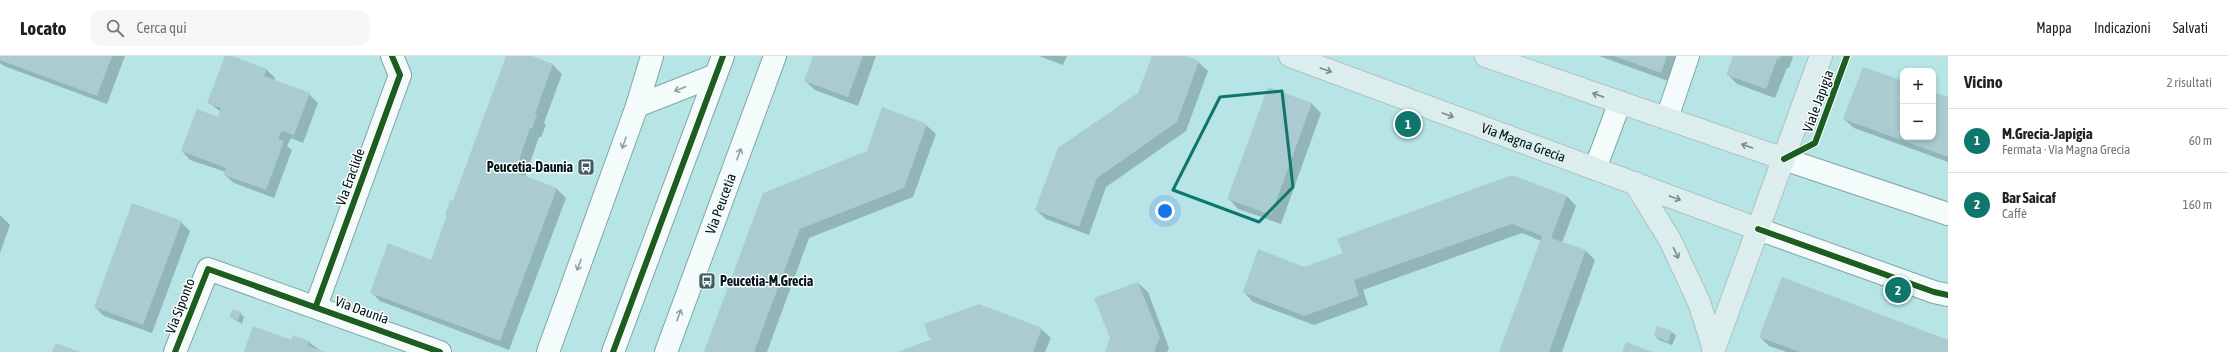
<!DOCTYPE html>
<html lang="it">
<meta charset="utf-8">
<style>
body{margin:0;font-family:"Asap Condensed",sans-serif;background:#f6f6f6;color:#222}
.controls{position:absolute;right:12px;top:12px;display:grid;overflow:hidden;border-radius:8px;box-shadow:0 2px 6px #0003}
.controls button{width:36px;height:36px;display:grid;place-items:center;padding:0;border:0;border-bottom:1px solid #e0e0e0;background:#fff;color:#222;font:20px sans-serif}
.you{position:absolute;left:1165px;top:155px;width:14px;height:14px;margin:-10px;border:3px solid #fff;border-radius:50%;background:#1a73e8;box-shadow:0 0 0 6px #1a73e833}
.badge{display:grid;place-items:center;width:26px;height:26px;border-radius:50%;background:#0f766e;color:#fff;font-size:13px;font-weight:700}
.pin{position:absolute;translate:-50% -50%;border:2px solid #fff;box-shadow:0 1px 4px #0006}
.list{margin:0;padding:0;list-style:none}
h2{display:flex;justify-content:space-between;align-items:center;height:52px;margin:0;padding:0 16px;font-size:17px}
h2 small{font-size:13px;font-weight:400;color:#767676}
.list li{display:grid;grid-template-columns:26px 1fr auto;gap:12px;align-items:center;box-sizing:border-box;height:64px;padding:0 16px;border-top:1px solid #e0e0e0}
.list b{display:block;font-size:15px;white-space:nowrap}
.list p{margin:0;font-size:13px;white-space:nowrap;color:#767676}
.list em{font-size:13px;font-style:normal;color:#767676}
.icon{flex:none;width:22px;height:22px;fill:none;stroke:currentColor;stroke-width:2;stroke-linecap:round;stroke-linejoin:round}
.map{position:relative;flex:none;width:1948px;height:296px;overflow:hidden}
header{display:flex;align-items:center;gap:24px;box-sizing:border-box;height:56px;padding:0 20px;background:#fff;border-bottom:1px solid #e0e0e0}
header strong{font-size:19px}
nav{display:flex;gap:22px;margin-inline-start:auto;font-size:14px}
.search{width:280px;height:36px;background:#f6f6f6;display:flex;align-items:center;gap:10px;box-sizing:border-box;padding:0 14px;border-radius:12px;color:#767676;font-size:15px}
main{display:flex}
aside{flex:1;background:#fff}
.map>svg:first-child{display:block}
.shadow{fill:#0003}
.building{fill:#aacbd0}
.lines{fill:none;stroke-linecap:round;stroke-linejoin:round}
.minor-casing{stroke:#82a6a7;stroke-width:24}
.major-casing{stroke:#aec2c3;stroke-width:24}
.minor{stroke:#f4fbfb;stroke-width:22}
.major{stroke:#dcedee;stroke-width:22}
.cycleway-casing{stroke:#fff;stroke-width:8}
.cycleway{stroke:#1b5e20;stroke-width:6}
.oneway{stroke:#798c8e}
.oneway2{stroke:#929fa0}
.marked{fill:none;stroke:#0f766e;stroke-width:3;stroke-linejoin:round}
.labels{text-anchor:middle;stroke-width:3;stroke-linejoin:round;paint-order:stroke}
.street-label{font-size:14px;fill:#001618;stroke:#fff}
.poi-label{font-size:14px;font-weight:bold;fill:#001618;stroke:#fff;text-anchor:end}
</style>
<header>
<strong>Locato</strong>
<div class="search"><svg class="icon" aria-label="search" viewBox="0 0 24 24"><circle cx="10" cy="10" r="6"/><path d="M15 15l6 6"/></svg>Cerca qui</div>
<nav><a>Mappa</a><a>Indicazioni</a><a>Salvati</a></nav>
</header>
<main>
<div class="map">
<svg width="1948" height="296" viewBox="0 0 1948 296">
<rect width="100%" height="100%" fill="#b7e4e5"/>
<!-- shadow -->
<path class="shadow" d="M0,0H125L107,48L4,10L0,7Z
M226,0L267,14L275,22L274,25L309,38L318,47L303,87L291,82L287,90L292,94L274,142L234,127L225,119L226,116L190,104L182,95L218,62L221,56L208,46Z
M507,0H529L553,9L562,18L544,67L546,69L541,81H539L525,121L557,133L566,142L509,294L380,245L371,236L431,205L448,160L446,158L454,146Z
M814,0H876L858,50L815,34L805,25Z
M1039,0H1067L1063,9Z
M1153,0H1182L1198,6L1208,15L1186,75L1106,131L1089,179L1046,163L1036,154L1139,38Z
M1599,0H1680L1671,26Z
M1734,0H1792L1793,1L1789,12H1787L1775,42L1737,28L1728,19Z
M1903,26V81H1933V37L1948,42V106L1854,72L1844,63Z
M1269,32L1312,48L1321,57L1281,168L1238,153L1229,143Z
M926,69L936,78L913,141L809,182L767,296H706L763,138L867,96Z
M1567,140L1576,150L1562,187L1586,195L1595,204L1562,296H1501L1541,185L1522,177L1363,234L1368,249L1314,269L1253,246L1244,236L1304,212Z
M0,159L10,169L0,197Z
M181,166L190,175L152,277L104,260L95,251Z
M1138,227L1148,236L1169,292L1167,296H1106Z
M240,257L244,261L242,268L231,261Z
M1041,273L1051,282L1045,296H900L933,284L930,281Z
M1672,276L1676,280L1672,289L1659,284L1655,280Z
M1760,281L1948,285V296H1787L1769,290Z
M292,285L309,286L322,296H245Z"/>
<!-- building -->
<path class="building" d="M0,0H112L97,40L0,4Z
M225,0H232L267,13L264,20L310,37L294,79L282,75L278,83L284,85L266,134L224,119L226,112L181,95L197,53L218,61L221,52L207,47Z
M506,0H532L553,8L535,58L537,59L532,73L530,72L515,116L557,132L500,285L370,237L388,187L431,204L447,159H445L450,144L453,145Z
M813,0H863L848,41L804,25Z
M1152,0H1185L1199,5L1177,66L1097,122L1079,171L1035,154L1058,92L1138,37Z
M1614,0H1667L1661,17Z
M1733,0H1781L1779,4L1777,3L1766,33L1726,19Z
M1863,11L1903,25V81H1933V36L1948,41V101L1843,63Z
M1268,31L1312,47L1271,159L1227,143Z
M882,51L927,68L904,132L800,173L754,296H704L763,137L867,95Z
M1512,119L1567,140L1551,182L1586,194L1549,296H1499L1542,180L1512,168L1354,224L1359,240L1304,260L1243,236L1258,193L1304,211L1343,197L1337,183Z
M132,147L182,165L143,269L94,251Z
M1782,221L1948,284V296H1800L1759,281Z
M1138,226L1160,281L1154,296H1105L1110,282L1094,242Z
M979,248L1042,272L1033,296H898L932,283L931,281L929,282L924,268Z
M233,253L241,256L238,264L229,261Z
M253,270L291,284L293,279L309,285L308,290L324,296H244Z
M1657,270L1672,275L1668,286L1654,280Z
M1626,286L1652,296H1622Z
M56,287L80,296H52Z"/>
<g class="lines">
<!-- minor casing -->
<g class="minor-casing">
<g id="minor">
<path d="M637,50L716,19"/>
<path d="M1667,62L1688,0"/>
<path d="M1784,103L1948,158"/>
<path d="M1595,113L1620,46"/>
<path d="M1758,173L1934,236L1948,239"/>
<path d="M316,250L400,19L392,0"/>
<path d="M175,296L208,213L440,296"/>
<path d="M548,296L637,50L652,0"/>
<path d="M613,296L723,0"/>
<path id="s1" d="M666,296L775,0"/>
</g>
</g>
<!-- major casing -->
<g class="major-casing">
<g id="major">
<path id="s2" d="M1290,0L1758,173"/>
<path d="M1486,0L1784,103"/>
<path d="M1635,127L1670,184L1699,246L1714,293"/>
<path d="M1713,296L1821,0"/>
</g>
</g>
<!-- minor -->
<use href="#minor" class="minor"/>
<!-- major -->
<use href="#major" class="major"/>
<!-- cycleway casing -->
<g class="cycleway-casing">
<path id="cycleway" d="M1784,103L1815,87L1847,0
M1758,173L1934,236L1948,239
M316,250L400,19L392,0
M175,296L208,213L440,296
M613,296L723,0"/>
</g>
<!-- cycleway -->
<use href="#cycleway" class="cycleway"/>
</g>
<!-- one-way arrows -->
<defs><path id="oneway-shaft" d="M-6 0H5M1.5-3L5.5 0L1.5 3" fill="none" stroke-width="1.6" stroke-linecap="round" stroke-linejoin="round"/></defs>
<g class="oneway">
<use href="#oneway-shaft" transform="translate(1326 14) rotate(20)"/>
<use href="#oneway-shaft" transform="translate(1598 39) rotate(-161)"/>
<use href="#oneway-shaft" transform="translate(1448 59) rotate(20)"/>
<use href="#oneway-shaft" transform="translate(1747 90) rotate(-161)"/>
<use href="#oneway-shaft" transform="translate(1675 142) rotate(20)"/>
<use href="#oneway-shaft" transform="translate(1676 197) rotate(65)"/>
</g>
<g class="oneway2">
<use href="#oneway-shaft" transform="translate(680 33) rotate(158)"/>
<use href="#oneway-shaft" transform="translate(624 87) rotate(110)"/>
<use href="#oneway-shaft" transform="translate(739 98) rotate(-70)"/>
<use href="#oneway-shaft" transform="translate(579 209) rotate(110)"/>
<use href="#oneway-shaft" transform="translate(679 259) rotate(-70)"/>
</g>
<!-- marked area -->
<path class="marked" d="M1282,35L1293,131L1259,166L1173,134L1220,41Z"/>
<!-- icons -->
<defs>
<g id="bus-square" transform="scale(0.9)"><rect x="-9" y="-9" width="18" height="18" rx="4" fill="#405e60" stroke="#fff"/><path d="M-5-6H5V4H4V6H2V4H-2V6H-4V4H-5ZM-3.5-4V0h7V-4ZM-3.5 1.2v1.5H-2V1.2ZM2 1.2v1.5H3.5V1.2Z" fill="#fff"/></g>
</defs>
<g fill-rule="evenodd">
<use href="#bus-square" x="586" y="111"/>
<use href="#bus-square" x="707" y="225"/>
</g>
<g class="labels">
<!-- street labels -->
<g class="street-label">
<text transform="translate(1818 45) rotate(-70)" y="5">Viale Japigia</text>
<text dy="5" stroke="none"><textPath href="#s2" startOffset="249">Via Magna Grecia</textPath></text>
<text transform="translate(350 121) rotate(-70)" y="5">Via Eraclide</text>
<text dy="5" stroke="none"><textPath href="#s1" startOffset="158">Via Peucetia</textPath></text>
<text transform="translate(180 250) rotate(-69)" y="5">Via Siponto</text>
<text transform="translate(362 254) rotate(20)" y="5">Via Daunia</text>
</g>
<!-- poi labels -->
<g class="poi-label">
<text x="573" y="116">Peucetia-Daunia</text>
<text x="720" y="230" text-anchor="start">Peucetia-M.Grecia</text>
</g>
</g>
</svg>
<div class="controls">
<button>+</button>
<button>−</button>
</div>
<div class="you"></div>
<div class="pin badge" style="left:1408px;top:68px">1</div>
<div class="pin badge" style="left:1898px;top:234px">2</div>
</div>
<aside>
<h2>Vicino<small>2 risultati</small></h2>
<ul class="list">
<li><span class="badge">1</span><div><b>M.Grecia-Japigia</b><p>Fermata · Via Magna Grecia</p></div><em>60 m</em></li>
<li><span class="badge">2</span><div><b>Bar Saicaf</b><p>Caffè</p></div><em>160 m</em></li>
</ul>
</aside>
</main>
